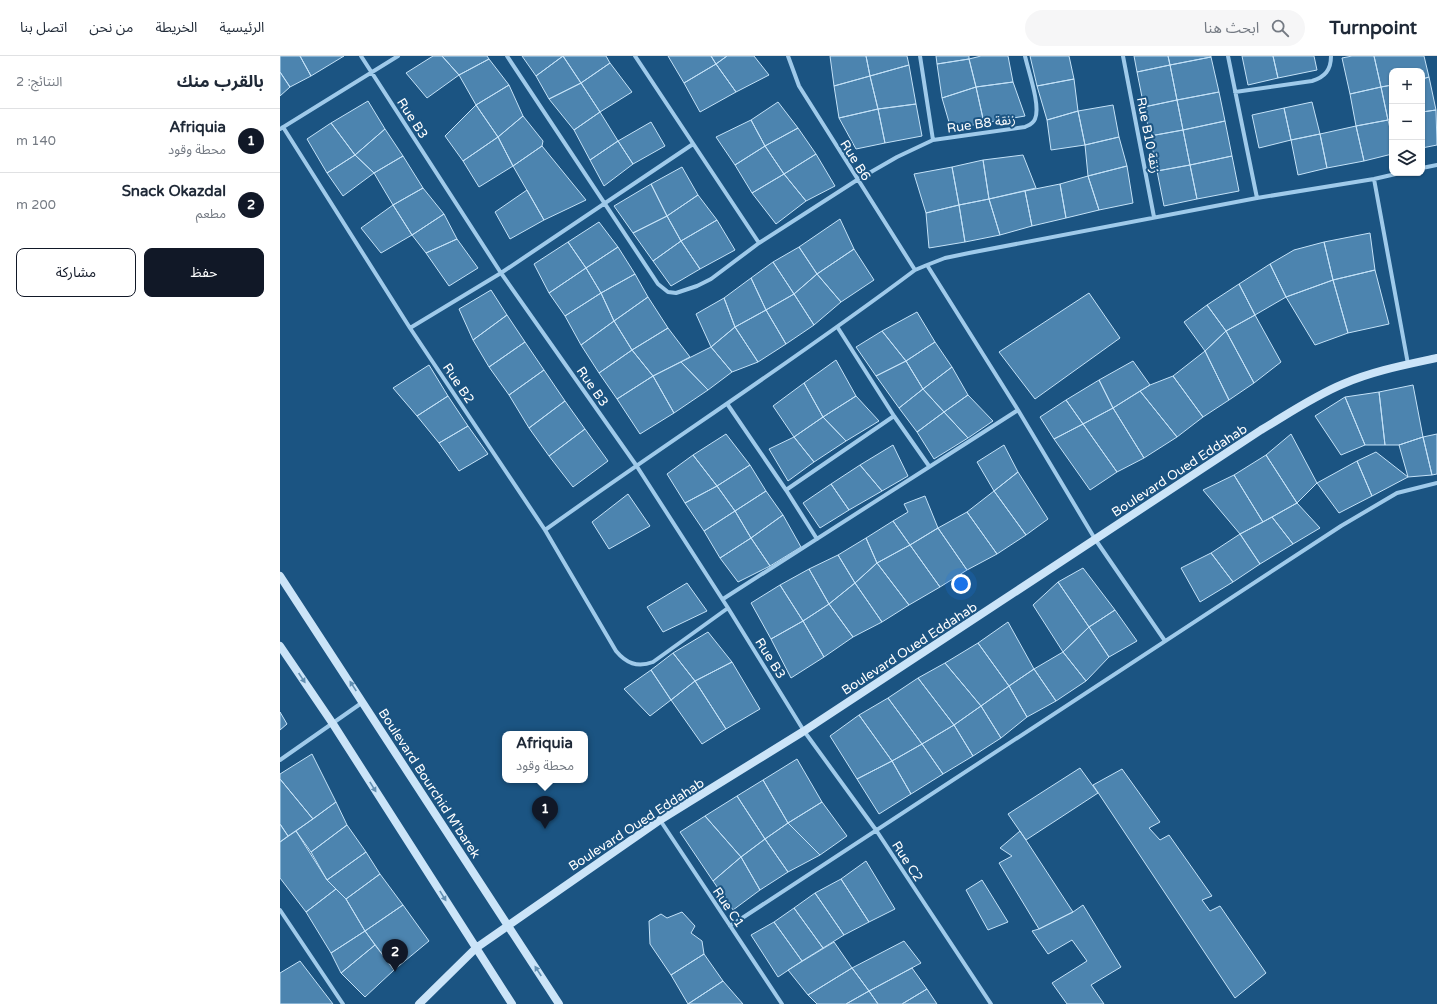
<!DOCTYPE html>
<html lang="ar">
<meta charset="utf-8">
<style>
body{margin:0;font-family:"Varela Round","Noto Sans Arabic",sans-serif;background:#f6f6f7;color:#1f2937;direction:rtl}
.controls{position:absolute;right:12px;top:12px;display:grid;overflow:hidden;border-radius:8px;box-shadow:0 1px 3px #0004}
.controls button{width:36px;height:36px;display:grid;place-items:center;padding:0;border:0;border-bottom:1px solid #e0e1e3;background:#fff;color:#1f2937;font:20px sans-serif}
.you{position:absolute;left:681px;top:528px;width:14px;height:14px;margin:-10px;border:3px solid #fff;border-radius:50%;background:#1a73e8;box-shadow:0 0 0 6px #1a73e833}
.badge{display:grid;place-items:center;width:26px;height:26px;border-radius:50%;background:#111827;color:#fff;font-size:13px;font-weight:700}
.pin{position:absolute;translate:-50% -33px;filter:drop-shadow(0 1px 2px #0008)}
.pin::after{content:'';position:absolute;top:21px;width:14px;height:12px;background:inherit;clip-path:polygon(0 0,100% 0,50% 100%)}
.popup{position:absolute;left:222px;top:675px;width:86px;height:52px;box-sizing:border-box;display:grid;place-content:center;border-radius:8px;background:#fff;filter:drop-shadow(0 1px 3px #0005);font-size:13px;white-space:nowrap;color:#747a83}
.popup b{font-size:15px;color:#1f2937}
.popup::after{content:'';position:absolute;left:50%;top:100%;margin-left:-8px;border:8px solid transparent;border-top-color:#fff}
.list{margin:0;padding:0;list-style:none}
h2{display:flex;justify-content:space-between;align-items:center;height:52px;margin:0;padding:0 16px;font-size:17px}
h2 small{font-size:13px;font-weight:400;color:#747a83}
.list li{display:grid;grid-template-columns:26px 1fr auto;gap:12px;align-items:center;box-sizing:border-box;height:64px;padding:0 16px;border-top:1px solid #e0e1e3}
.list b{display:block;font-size:15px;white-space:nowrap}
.list p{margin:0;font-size:13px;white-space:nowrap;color:#747a83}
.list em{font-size:13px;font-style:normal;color:#747a83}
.actions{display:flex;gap:8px;padding:12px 16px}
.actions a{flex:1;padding:9px 0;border:1px solid #111827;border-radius:8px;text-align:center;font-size:14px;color:#111827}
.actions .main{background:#111827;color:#fff}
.icon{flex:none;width:22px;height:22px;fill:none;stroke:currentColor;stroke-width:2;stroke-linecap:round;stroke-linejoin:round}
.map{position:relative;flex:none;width:1157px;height:948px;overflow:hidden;direction:ltr}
header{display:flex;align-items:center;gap:24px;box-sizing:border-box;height:56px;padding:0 20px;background:#fff;border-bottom:1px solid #e0e1e3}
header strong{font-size:19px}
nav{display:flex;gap:22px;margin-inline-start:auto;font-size:14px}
.search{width:280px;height:36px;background:#f6f6f7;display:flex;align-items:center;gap:10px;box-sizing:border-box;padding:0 14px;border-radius:22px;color:#747a83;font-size:15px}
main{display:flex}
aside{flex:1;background:#fff}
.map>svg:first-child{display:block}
.building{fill:#4c84af;stroke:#c4e2f8}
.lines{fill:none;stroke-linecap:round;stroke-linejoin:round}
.street{stroke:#9fcaea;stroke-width:4}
.secondary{stroke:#cbe4f8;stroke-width:8}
.oneway{fill:#618eb1}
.labels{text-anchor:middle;stroke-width:4;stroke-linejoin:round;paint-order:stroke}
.street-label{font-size:13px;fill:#fff;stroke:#1b5482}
</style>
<header>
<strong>Turnpoint</strong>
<div class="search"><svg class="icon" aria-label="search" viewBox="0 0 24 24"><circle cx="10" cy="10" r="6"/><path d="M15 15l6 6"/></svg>ابحث هنا</div>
<nav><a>الرئيسية</a><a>الخريطة</a><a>من نحن</a><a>اتصل بنا</a></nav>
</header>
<main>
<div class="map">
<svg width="1157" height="948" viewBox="0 0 1157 948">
<rect width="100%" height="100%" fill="#1b5482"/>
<!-- building -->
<path class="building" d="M0,0H20L31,20L10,31L0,16Z
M20,0H64L31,20Z
M153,0H162L179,19L147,42L126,17Z
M162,0H207L209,3L179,19Z
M242,0H283L256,20Z
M283,0H326L330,7L301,27Z
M283,0L301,27L269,43L256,20Z
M388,0H431L436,8L404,27Z
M431,0H447L436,8Z
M447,0H474L489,19L456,36L436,8Z
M550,0H586L590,20L554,30Z
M586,0H627L629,9L590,20Z
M656,0H689V3L657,8Z
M701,0H728L733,26L696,31L689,3Z
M750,0H789L794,23L757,30Z
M854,0H888L890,9L857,16Z
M888,0H931V1L890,9Z
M962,0H993L998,22L968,29Z
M993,0H1034L1037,14L998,22Z
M1072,0H1094L1101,31L1070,38L1062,2Z
M1094,0H1144L1149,21L1142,23V15H1112V29L1101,31Z
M931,1L939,36L897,44L890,9Z
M209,3L229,29L196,49L179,19Z
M689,3L696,31L662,42L657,8Z
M330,7L352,36L320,56L301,27Z
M436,8L456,36L420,56L404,27Z
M629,9L636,48L598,53L590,20Z
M890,9L897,44L864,51L857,16Z
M0,16L10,31L0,40Z
M590,20L598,53L559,62L554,30Z
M1149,21L1156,54L1142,56V23Z
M794,23L798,55L767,64L757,30Z
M733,26L745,60L704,67L696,31Z
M301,27L320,56L294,74L269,43Z
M229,29L243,60L218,81L196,49Z
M1112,29V63L1108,64L1101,31Z
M696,31L704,67L671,73L662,42Z
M1101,31L1108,64L1076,70L1070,38Z
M939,36L945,65L903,74L897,44Z
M897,44L903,74L870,80L864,51Z
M88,45L105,73L75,99L51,67Z
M498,46L518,72L485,90L471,64Z
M1032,46L1040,78L1011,84L1004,52Z
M636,48L642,80L605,87L598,53Z
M196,49L218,81L183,105L165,80Z
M833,49L839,81L805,89L798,55Z
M1004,52L1011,84L979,92L972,59Z
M598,53L605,87L576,93L559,62Z
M1156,54L1157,89L1142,92V56Z
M798,55L805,89L771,94L767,64Z
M320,56L338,85L310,104L294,74Z
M243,60L263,85L262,90L233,110L218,81Z
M471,64L485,90L455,109L436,81Z
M1108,64L1112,81V98L1084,105L1076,70Z
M945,65L952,100L910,109L903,74Z
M371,66L385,90L353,108L338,85Z
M51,67L75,99L47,117L27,83Z
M1076,70L1084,105L1047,112L1040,78Z
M518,72L536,98L504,118L485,90Z
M105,73L123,100L94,117L75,99Z
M903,74L910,109L877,115L870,80Z
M1040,78L1047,112L1018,119L1011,84Z
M218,81L233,110L199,131L183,105Z
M839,81L847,110L808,120L805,89Z
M338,85L353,108L324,130L310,104Z
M262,90L306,144L264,164L233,110Z
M485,90L504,118L472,137L455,109Z
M536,98L555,130L526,145L504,118Z
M75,99L94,117L63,140L47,117Z
M743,99L756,132L709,143L703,104Z
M123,100L143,132L113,149L94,117Z
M952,100L959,135L917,143L910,109Z
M703,104L709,143L679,149L672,111Z
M910,109L917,143L884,150L877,115Z
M847,110L853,147L819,154L808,120Z
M402,111L418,139L387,160L371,128Z
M672,111L679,149L646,157L634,118Z
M504,118L526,145L496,168L472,137Z
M808,120L819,154L786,162L780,128Z
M371,128L387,160L353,177L334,150Z
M780,128L786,162L752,170L745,135Z
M143,132L164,158L132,179L113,149Z
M247,134L264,164L230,183L215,156Z
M745,135L752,170L720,179L709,143Z
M418,139L437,164L401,185L387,160Z
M709,143L720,179L685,186L679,149Z
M113,149L132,179L101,197L81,172Z
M679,149L685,186L649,192L646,157Z
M164,158L177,183L146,197L132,179Z
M387,160L401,185L373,205L353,177Z
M560,163L574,193L537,218L519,191Z
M437,164L455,194L420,213L401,185Z
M319,166L338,191L306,212L288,186Z
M1090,177L1095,214L1053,224L1044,186Z
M177,183L198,212L169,230L146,197Z
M401,185L420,213L391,230L373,205Z
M288,186L306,212L269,237L254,208Z
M1044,186L1053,224L1006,241L990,208L1014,194Z
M338,191L355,218L321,237L306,212Z
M519,191L537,218L514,238L493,206Z
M574,193L594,224L561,246L537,218Z
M493,206L514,238L486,254L471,222Z
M990,208L1006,241L975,259L959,228Z
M306,212L321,237L285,260L269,237Z
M1095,214L1109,268L1068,277L1053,224Z
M355,218L368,241L334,265L321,237Z
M537,218L561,246L534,269L514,238Z
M471,222L486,254L455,271L444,242Z
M1053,224L1068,277L1035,289L1006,241Z
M959,228L975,259L946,275L927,249Z
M211,234L227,259L193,284L179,253Z
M321,237L334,265L301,289L285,260Z
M809,237L840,282L755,343L719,296Z
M514,238L534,269L506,288L486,254Z
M368,241L388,272L352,294L334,265Z
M444,242L455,271L431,291L416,258Z
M927,249L946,275L925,295L904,266Z
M486,254L506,288L478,306L455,271Z
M637,256L655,286L626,305L602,275Z
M227,259L245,286L209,311L193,284Z
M975,259L1001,306L974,327L946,275Z
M334,265L352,294L319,317L301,289Z
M455,271L478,306L452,316L431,291Z
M388,272L410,301L373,320L352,294Z
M602,275L626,305L596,320L576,291Z
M946,275L974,327L949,344L925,295Z
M245,286L264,314L229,339L209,311Z
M655,286L672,311L643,333L626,305Z
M431,291L452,316L428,334L401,306Z
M352,294L373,320L337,343L319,317Z
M925,295L949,344L923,361L893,320Z
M556,304L576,340L543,361L524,327Z
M626,305L643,333L619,352L596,320Z
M853,305L870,329L833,352L819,324Z
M401,306L428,334L394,357L373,320Z
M149,309L168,340L137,360L113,332Z
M672,311L688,339L664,356L643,333Z
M264,314L285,345L249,372L229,339Z
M373,320L394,357L360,378L337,343Z
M893,320L923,361L897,381L860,335L870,329Z
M819,324L833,352L803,368L786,344Z
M524,327L543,361L514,381L493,350Z
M1133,329L1143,381L1119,389H1105L1099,336Z
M643,333L664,356L637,376L619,352Z
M860,335L897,381L864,402L833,352Z
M1099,336L1105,389H1085L1065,341Z
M688,339L713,365L688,382L664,356Z
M168,340L188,370L159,387L137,360Z
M576,340L599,365L566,385L543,361Z
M1065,341L1085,389L1061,399L1035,360Z
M786,344L803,368L774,383L760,361Z
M285,345L305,373L269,400L249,372Z
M833,352L864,402L837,416L803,368Z
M664,356L688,382L654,403L637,376Z
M543,361L566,385L534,406L514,381Z
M803,368L837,416L810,434L774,383Z
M188,370L208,398L179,415L159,387Z
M305,373L328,405L293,431L269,400Z
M446,378L470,409L437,430L413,399Z
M1011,378L1037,427L1017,447L986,399Z
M1157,378V418L1152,419L1143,381Z
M514,381L534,406L508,425L489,393Z
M1143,381L1152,419L1128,421L1119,389Z
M613,389L628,420L602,435L580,409Z
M724,389L738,416L714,435L697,406Z
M1096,396L1128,421L1092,440L1077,405Z
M413,399L437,430L405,447L387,418Z
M986,399L1017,447L983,466L954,419Z
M1077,405L1092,440L1059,457L1037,427Z
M470,409L486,435L455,455L437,430Z
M580,409L602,435L569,454L551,428Z
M738,416L768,463L746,479L714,435Z
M954,419L983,466L960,478L923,434Z
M551,428L569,454L540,472L523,447Z
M437,430L455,455L424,475L405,447Z
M486,435L503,459L471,482L455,455Z
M714,435L746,479L717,498L687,456Z
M348,438L370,470L329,493L312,466Z
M645,440L658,472L630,489L613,465L628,456L624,448Z
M1017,447L1040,472L1013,488L992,461Z
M455,455L471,482L440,502L424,475Z
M687,456L717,498L687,514L658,472Z
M503,459L521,491L490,510L471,482Z
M992,461L1013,488L980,508L960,478Z
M613,465L630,489L597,507L586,482Z
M658,472L687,514L660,531L630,489Z
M960,478L980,508L953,526L931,497Z
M471,482L490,510L458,526L440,502Z
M586,482L597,507L575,527L558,499Z
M630,489L660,531L629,549L597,507Z
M931,497L953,526L920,546L901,512Z
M558,499L575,527L549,548L529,513Z
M597,507L629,549L602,566L575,527Z
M803,512L835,554L809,571L778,526Z
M529,513L549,548L523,565L500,529Z
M778,526L809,571L783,596L753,549Z
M407,527L427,555L383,576L367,551Z
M575,527L602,566L573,581L549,548Z
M500,529L523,565L491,583L471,547Z
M549,548L573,581L544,601L523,565Z
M835,554L857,585L829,601L809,571Z
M523,565L544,601L511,622L491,583Z
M728,566L754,613L729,630L698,587Z
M809,571L829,601L806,625L783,596Z
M428,576L452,606L415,625L393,597Z
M698,587L729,630L701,650L665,607Z
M783,596L806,625L776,645L754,613Z
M393,597L415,625L391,644L371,614Z
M452,606L480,653L446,673L415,625Z
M665,607L701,650L674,669L638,622Z
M754,613L776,645L747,661L729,630Z
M371,614L391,644L370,660L344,633Z
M638,622L674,669L642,688L608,642Z
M415,625L446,673L422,688L391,644Z
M729,630L747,661L721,682L701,650Z
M608,642L642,688L612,705L579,659Z
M701,650L721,682L693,700L674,669Z
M0,656L7,668L0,674Z
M579,659L612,705L577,723L550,680Z
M674,669L693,700L663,718L642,688Z
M642,688L663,718L631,738L612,705Z
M32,698L56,746L33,763L0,723V718Z
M517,703L542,746L508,767L483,724Z
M612,705L631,738L599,758L577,723Z
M800,712L818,737L746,784L728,758Z
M842,713L880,766L869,772L880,784L889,779L932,840L922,844L930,855L940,850L986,917L955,942L813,729Z
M0,723L33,763L8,780L0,768Z
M483,724L508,767L485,783L457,740Z
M457,740L485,783L461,801L425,760Z
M56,746L67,769L31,796L16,775Z
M542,746L567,780L540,799L508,767Z
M425,760L461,801L433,825L400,776Z
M508,767L540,799L508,816L485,783Z
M0,768L8,780L0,786Z
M67,769L86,796L47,824L31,796Z
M16,775L47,824L56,833L26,856L0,822V786Z
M740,775L793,856L759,873L719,807L732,800L720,792Z
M485,783L508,816L480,834L461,801Z
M86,796L100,818L66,843L47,824Z
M461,801L480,834L453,854L433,825Z
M586,805L615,853L589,866L561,823Z
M100,818L123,849L85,875L66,843Z
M561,823L589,866L564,879L535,837Z
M702,824L728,866L708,874L686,834Z
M56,833L66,843L85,875L51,897L26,856Z
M535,837L564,879L543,892L514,852Z
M123,849L149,885L114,914L85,875Z
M803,849L841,911L811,929L824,948H787L772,927L807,905L792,884L768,898L752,875L759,873L793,856Z
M514,852L543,892L522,905L494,866Z
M402,856L415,870L411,877L422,885L424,898L391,919L370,888L369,865L381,858L387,862Z
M494,866L522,905L498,921L471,879Z
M85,875L95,889L61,917L51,897Z
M624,885L641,907L589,935L572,912Z
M554,886L572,912L528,939L508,914Z
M95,889L114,914L85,941L61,917Z
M424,898L443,925L408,948L391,919Z
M20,905L53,948H0V917Z
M572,912L589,935L566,948H537L528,939Z
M632,912L647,933L622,948H598L589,935Z
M443,925L463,948H408Z
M647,933L657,948H622Z
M589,935L598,948H566Z"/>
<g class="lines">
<!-- street -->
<path class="street" d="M81,0L221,217L356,409L448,552L524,675L596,774L711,948
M227,0L378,228L388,236L396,237L417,230L431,223L479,187L577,124L617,101L653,84L745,71C749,69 753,68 755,63C761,50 748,14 745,0
M355,0L479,187
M508,0L519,30L635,214
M640,0L653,84
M843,0L874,161
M948,0L977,142
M955,36L1032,25C1045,21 1051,14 1051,0
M3,71L130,272L265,474L336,595C346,607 357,612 373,606L448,552
M0,73L118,0
M1142,112L1157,109
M1094,123L1128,308
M647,209L665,202L689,197L977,142L1094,123L1120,117
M130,272L221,217L413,88
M558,272L614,360L649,410
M448,349L506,434L537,483
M506,434L614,360
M265,474C388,386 514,305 635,214L647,209L738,354L815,483L885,585
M443,543L738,354
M0,704L83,646
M380,764L502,948
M0,854L63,948
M450,870L1061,470L1117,437L1157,427"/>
<!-- secondary -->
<path class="secondary" d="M0,520L279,948
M0,590L53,668L232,948
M139,948L196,892L380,764L524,675L981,374C1008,358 1034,340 1063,328C1093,315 1125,309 1157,302"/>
</g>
<!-- one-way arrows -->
<defs><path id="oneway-solid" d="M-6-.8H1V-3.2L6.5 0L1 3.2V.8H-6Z"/></defs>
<g class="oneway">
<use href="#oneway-solid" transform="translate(22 622) rotate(56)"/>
<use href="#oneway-solid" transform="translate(73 630) rotate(-123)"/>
<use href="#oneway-solid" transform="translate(93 731) rotate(58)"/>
<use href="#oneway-solid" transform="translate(163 840) rotate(58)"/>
<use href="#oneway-solid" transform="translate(258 915) rotate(-123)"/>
</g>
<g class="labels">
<!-- street labels -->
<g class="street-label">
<text transform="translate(133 62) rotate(57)" y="5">Rue B3</text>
<text transform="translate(701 67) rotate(-8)" y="5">Rue B8 زنقة</text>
<text transform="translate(869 79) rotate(79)" y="5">Rue B10 زنقة</text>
<text transform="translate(576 104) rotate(58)" y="5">Rue B6</text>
<text transform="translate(179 327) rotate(56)" y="5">Rue B2</text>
<text transform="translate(313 330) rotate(55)" y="5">Rue B3</text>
<text transform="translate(899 414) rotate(-33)" y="5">Boulevard Oued Eddahab</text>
<text transform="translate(629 592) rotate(-33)" y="5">Boulevard Oued Eddahab</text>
<text transform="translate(491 602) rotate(58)" y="5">Rue B3</text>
<text transform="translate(150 727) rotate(57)" y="5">Boulevard Bourchid M'barek</text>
<text transform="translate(356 768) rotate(-33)" y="5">Boulevard Oued Eddahab</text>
<text transform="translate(628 805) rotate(57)" y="5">Rue C2</text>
<text transform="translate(449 851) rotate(56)" y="5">Rue C1</text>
</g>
</g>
</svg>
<div class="controls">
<button>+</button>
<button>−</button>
<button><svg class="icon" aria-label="layers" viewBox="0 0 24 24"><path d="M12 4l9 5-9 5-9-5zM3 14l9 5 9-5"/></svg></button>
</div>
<div class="you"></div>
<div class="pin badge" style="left:265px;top:773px">1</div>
<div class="popup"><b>Afriquia</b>محطة وقود</div>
<div class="pin badge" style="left:115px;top:916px">2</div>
</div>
<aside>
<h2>بالقرب منك<small>النتائج: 2</small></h2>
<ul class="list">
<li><span class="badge">1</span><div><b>Afriquia</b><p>محطة وقود</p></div><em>140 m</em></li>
<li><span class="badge">2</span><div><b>Snack Okazdal</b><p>مطعم</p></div><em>200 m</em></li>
</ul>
<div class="actions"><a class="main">حفظ</a><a>مشاركة</a></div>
</aside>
</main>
